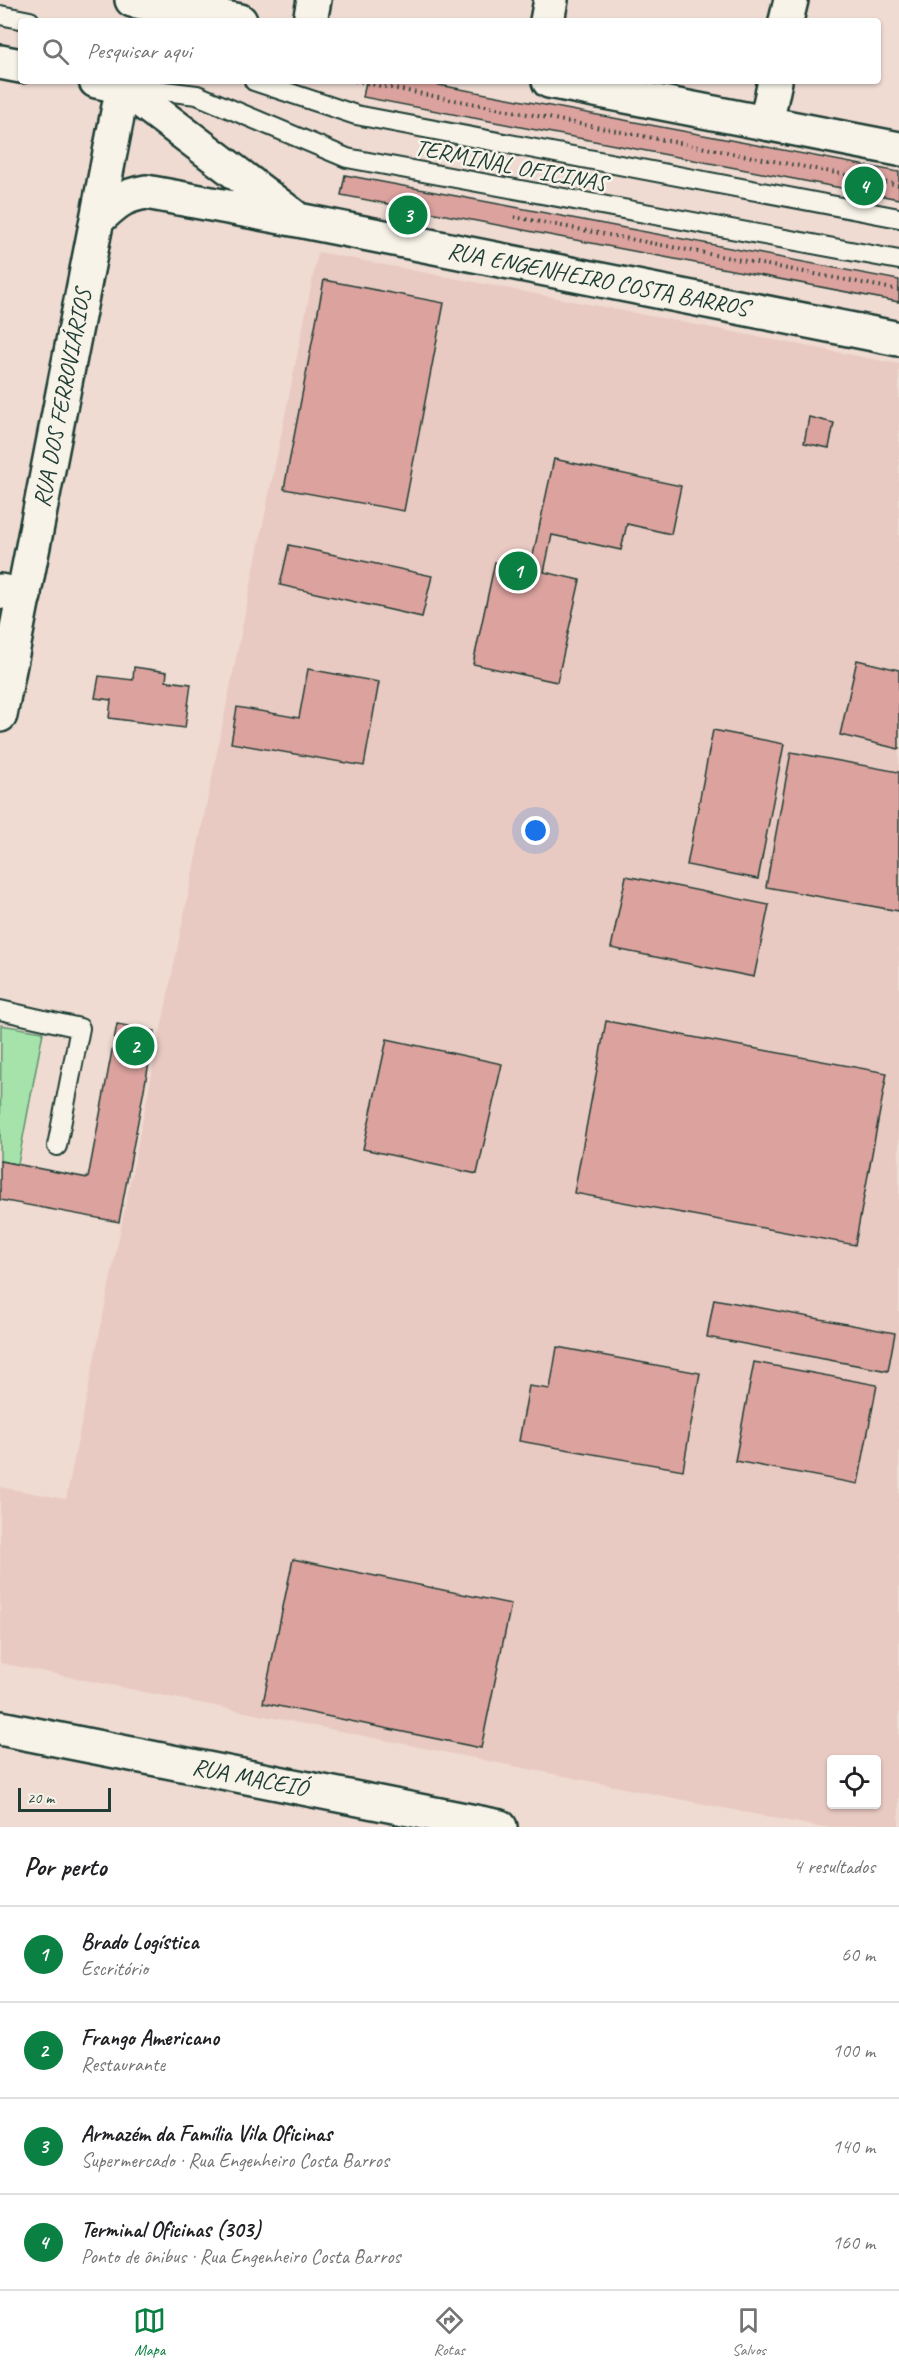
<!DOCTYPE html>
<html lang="pt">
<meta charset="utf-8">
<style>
body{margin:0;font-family:Caveat,sans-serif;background:#f2f2f2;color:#202124}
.controls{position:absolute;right:18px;bottom:18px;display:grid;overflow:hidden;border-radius:6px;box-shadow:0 2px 4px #0004}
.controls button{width:54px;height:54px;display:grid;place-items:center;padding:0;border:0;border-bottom:2px solid #e0e0e0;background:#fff;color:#202124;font:30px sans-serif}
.scale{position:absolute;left:18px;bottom:15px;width:93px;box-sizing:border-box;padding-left:6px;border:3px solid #1f3d34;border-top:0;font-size:16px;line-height:21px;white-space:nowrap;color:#1f3d34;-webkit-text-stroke:4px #f7f3e8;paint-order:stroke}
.you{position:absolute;left:536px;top:831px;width:21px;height:21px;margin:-15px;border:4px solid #fff;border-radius:50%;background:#1a73e8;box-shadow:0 0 0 9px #1a73e833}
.badge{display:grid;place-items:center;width:39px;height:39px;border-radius:50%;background:#0b8043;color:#fff;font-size:20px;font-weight:700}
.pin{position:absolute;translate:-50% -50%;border:3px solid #fff;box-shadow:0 2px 6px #0006}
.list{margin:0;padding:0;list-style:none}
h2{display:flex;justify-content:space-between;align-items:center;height:78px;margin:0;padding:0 24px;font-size:26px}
h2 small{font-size:20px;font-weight:400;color:#757577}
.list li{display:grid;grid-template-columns:39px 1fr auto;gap:18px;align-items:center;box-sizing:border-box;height:96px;padding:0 24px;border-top:2px solid #e0e0e0}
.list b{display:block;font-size:22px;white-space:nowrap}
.list p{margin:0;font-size:20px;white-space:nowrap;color:#757577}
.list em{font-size:20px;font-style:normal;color:#757577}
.icon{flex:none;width:33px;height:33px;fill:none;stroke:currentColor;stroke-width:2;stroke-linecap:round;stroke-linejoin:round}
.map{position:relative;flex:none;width:899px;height:1827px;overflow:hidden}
.search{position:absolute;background:#fff;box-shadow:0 2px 4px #0004;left:18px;right:18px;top:18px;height:66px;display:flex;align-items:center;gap:15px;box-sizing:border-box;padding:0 21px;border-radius:6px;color:#757577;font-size:22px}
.sheet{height:462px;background:#fff}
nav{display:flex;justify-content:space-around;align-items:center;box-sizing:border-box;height:84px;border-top:2px solid #e0e0e0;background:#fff;font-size:16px;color:#757577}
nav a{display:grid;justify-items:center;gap:3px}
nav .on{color:#0b8043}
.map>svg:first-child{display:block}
.built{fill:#e9cac2;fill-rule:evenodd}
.green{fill:#a5e3aa;stroke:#62906f;stroke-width:1.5}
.building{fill:#dca29e;stroke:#1f3d34;stroke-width:1.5}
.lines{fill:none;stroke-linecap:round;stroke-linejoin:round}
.lane-casing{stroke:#1f3d34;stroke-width:22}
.street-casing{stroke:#1f3d34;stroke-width:38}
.secondary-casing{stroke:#1f3d34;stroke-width:38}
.path{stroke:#1f3d34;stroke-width:4;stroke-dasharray:1.5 4.5;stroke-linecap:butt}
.lane{stroke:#f7f3e8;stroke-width:18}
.street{stroke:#f7f3e8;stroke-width:33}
.secondary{stroke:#f7f3e8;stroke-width:33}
.labels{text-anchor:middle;stroke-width:5;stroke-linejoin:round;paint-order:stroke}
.street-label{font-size:24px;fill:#1f3d34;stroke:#f7f3e8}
</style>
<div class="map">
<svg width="899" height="1827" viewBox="0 0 899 1827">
<rect width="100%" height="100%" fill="#efdbd2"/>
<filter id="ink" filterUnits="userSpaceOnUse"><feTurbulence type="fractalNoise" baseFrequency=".0167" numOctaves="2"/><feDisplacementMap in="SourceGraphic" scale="12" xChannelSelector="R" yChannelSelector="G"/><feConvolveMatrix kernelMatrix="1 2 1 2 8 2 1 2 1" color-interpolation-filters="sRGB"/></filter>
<g filter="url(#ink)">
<!-- built -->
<path class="built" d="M318,252L899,364V1827H818L0,1663V1487L66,1499ZM832,1760H876V1804H832Z"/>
<!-- green -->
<path class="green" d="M1,1025L43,1032L18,1164L0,1161Z"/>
<!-- building -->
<path class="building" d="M366,81H418L899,172V199L363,97Z
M345,175L899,280V302L341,195Z
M324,280L444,303L404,511L284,489Z
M809,417L834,423L829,448L804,443Z
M554,459L681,486L671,534L627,524L621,550L552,535L544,572L580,580L557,682L473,664L495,562L530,569Z
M289,545L432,576L422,617L280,585Z
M857,660L899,670V749L840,735Z
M134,667L167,672L166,681L191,684L185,728L109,718L111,700L95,698L99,676L133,680Z
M308,669L379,682L364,766L231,743L237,707L299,718Z
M713,730L784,744L758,879L687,865Z
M791,752L899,772V911L766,887Z
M626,876L769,905L754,977L611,948Z
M606,1021L887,1073L855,1245L574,1193Z
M117,1024L155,1031L119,1222L0,1200V1161L88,1178Z
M387,1039L502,1064L477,1174L363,1149Z
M714,1299L895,1333L888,1371L707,1337Z
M557,1347L700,1373L683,1470L519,1441L529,1386L550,1389Z
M754,1362L877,1385L858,1484L735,1461Z
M293,1559L511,1604L481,1748L263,1703Z"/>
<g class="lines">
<!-- lane casing -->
<g class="lane-casing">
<path id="lane" d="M0,15L30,21
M254,81L356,115L899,218
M131,87L197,95L347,158L899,260
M0,1010L80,1028L57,1146"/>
</g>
<!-- street casing -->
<g class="street-casing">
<path id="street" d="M310,21L314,0
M547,21L551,0
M786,21L791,0
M766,123L775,81
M0,591L24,596
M0,1728L500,1827"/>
</g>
<!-- secondary casing -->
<g class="secondary-casing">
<path id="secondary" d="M132,0L240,21
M0,62L21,66
M96,81L123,87L293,216
M549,81L899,149
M97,220C115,203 122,196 146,192L298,220L899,339
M0,715L124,81"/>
</g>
<!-- path -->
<path class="path" d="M355,81L899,185
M514,217L899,290"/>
<!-- lane -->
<use href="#lane" class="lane"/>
<!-- street -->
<use href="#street" class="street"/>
<!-- secondary -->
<use href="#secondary" class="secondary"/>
</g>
</g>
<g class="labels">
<!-- street labels -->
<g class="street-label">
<text transform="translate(511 165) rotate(11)" y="8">TERMINAL OFICINAS</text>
<text transform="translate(598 279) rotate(11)" y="8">RUA ENGENHEIRO COSTA BARROS</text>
<text transform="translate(62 398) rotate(-79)" y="8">RUA DOS FERROVIÁRIOS</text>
<text transform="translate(250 1777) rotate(11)" y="8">RUA MACEIÓ</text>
</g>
</g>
</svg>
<div class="controls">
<button><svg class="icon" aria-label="locate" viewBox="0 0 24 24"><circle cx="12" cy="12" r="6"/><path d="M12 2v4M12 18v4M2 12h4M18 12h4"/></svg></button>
</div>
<div class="scale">20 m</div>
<div class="you"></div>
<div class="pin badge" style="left:518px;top:571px">1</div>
<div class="pin badge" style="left:135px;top:1046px">2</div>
<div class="pin badge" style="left:408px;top:215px">3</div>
<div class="pin badge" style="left:864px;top:186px">4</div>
<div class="search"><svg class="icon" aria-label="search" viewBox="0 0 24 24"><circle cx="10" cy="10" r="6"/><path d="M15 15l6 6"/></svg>Pesquisar aqui</div>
</div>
<section class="sheet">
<h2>Por perto<small>4 resultados</small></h2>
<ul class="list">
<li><span class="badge">1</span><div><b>Brado Logística</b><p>Escritório</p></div><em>60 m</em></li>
<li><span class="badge">2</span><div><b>Frango Americano</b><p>Restaurante</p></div><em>100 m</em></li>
<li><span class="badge">3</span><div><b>Armazém da Família Vila Oficinas</b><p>Supermercado · Rua Engenheiro Costa Barros</p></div><em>140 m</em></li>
<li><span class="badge">4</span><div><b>Terminal Oficinas (303)</b><p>Ponto de ônibus · Rua Engenheiro Costa Barros</p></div><em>160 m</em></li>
</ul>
</section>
<nav>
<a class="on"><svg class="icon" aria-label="map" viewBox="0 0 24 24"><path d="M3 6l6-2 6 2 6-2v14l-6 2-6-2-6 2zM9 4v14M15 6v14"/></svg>Mapa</a>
<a><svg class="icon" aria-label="directions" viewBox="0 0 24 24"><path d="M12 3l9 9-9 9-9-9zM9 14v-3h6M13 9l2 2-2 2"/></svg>Rotas</a>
<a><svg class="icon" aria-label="saved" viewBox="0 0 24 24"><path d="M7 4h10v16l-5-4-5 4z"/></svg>Salvos</a>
</nav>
